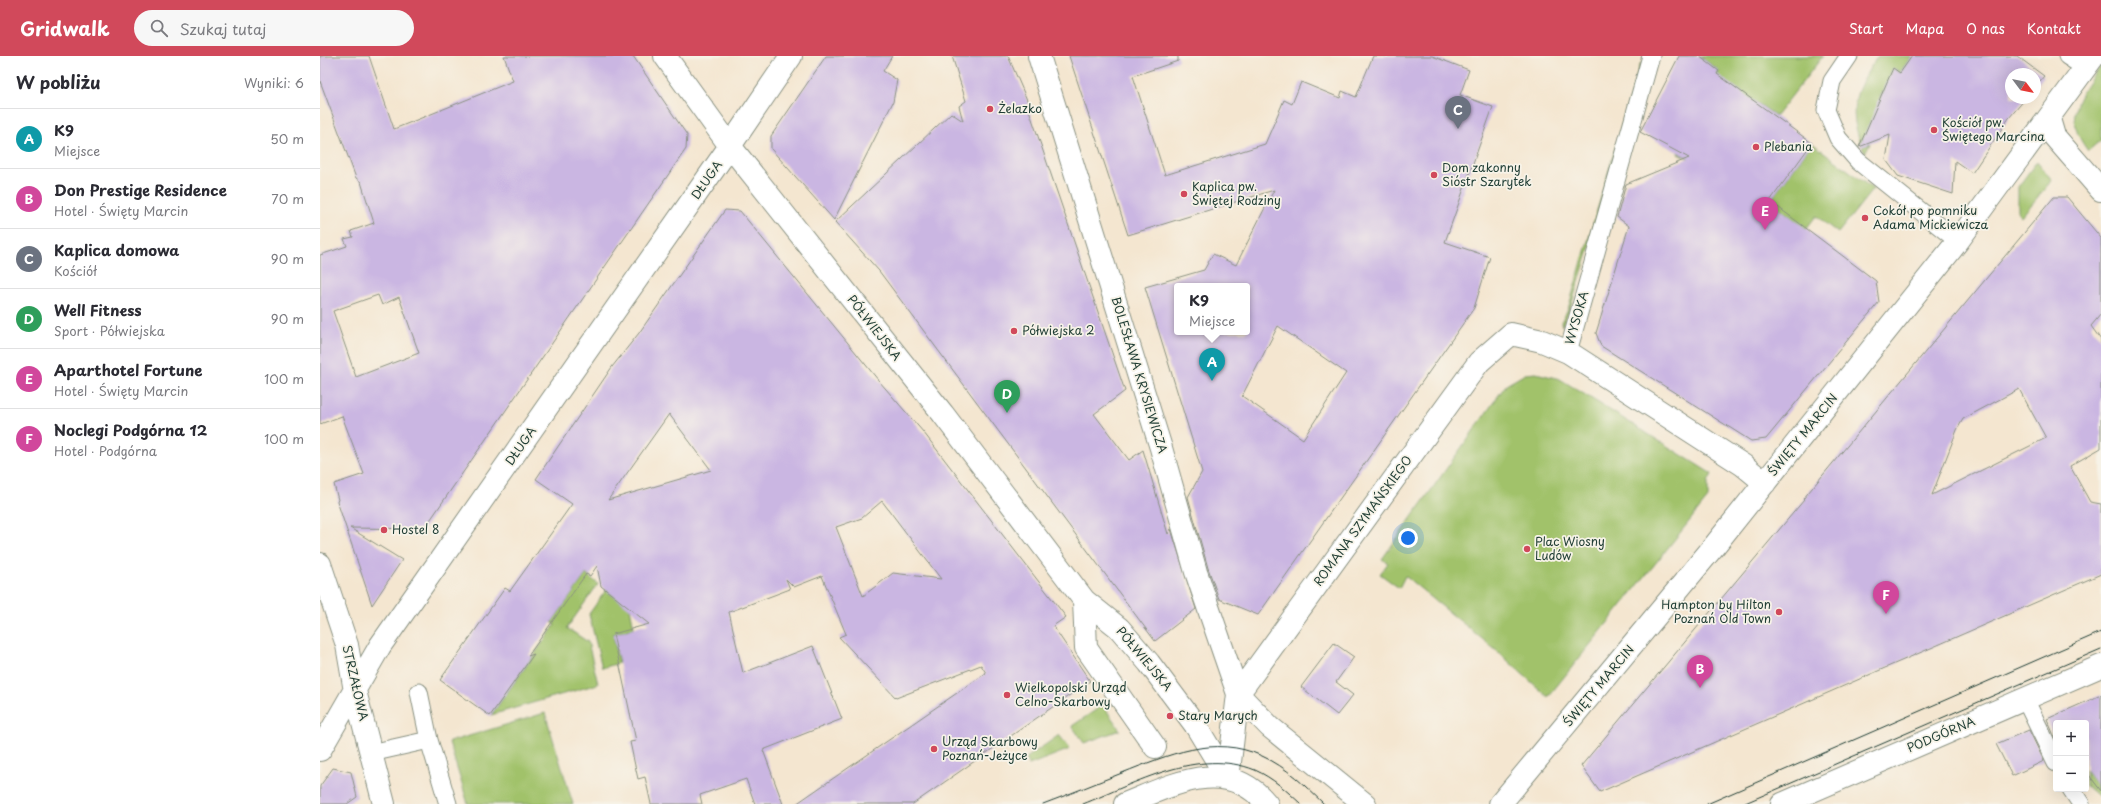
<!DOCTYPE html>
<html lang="pl">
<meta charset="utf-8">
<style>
body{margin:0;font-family:"Playpen Sans",sans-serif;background:#f7f7f7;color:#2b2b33}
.controls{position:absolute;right:12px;bottom:12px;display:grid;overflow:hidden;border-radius:4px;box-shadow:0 4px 16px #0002}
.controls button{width:36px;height:36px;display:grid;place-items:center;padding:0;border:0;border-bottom:1px solid #e1e1e2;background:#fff;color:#2b2b33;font:20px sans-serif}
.compass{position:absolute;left:1685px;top:12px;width:36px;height:36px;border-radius:50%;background:#fff;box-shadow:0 4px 16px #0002;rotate:122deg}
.you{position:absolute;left:1088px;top:482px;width:14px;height:14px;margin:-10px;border:3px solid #fff;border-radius:50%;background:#1a73e8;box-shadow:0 0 0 6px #1a73e833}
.badge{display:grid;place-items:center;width:26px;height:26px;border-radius:50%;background:#d1495b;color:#fff;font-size:13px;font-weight:700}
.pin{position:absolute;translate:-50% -33px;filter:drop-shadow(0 1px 2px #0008)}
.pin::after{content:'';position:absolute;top:21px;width:14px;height:12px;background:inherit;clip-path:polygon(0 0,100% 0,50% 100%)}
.popup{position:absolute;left:854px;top:227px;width:76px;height:52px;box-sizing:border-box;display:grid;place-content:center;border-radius:4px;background:#fff;filter:drop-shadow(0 1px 3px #0005);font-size:13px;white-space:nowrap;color:#7c7c81}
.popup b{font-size:15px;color:#2b2b33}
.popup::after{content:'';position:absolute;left:50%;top:100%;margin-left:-8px;border:8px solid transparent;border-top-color:#fff}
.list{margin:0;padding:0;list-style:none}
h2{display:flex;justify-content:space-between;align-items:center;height:52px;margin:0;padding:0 16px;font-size:17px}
h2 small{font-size:13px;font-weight:400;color:#7c7c81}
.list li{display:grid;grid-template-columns:26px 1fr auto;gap:12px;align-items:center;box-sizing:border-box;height:60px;padding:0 16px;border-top:1px solid #e1e1e2}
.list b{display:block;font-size:15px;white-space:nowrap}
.list p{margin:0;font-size:13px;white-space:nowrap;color:#7c7c81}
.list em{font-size:13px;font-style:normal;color:#7c7c81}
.icon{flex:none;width:22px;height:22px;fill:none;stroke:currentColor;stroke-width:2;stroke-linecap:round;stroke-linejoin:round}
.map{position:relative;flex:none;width:1781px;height:748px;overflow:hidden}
header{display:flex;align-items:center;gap:24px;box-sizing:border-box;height:56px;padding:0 20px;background:#d1495b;color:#fff}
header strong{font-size:19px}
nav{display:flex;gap:22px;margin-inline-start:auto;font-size:14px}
.search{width:280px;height:36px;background:#f7f7f7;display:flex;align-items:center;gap:10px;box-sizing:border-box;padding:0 14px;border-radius:22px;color:#7c7c81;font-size:15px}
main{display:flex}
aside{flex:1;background:#fff}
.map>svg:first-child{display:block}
.green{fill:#a1c26b;stroke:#608050}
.building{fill:#cab6e2;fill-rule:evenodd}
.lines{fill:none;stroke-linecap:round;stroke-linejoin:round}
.service-casing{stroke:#8a9282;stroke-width:19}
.pedestrian-casing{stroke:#8a9282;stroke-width:24}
.minor-casing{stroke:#8a9282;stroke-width:24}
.service{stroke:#fff;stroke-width:17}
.pedestrian{stroke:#fff;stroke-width:22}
.minor{stroke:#fff;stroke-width:22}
.tram{stroke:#1f3d34;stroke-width:1}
.poi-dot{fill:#d1495b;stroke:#f7f3e8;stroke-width:1.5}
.labels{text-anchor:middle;stroke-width:3.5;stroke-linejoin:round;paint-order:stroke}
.poi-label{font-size:12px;fill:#1f3d34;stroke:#f7f3e8;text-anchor:start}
.street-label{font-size:12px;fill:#1f3d34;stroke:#f7f3e8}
</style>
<header>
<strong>Gridwalk</strong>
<div class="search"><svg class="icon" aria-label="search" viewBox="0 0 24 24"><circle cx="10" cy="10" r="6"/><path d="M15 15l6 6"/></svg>Szukaj tutaj</div>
<nav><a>Start</a><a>Mapa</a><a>O nas</a><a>Kontakt</a></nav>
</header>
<main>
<aside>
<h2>W pobliżu<small>Wyniki: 6</small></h2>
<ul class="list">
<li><span class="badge" style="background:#0f9aa8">A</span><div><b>K9</b><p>Miejsce</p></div><em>50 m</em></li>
<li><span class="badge" style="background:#d1479c">B</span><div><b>Don Prestige Residence</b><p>Hotel · Święty Marcin</p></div><em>70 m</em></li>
<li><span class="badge" style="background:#6b7280">C</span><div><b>Kaplica domowa</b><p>Kościół</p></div><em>90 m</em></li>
<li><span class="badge" style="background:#2e9e5b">D</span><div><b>Well Fitness</b><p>Sport · Półwiejska</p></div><em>90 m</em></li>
<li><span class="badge" style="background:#d1479c">E</span><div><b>Aparthotel Fortune</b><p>Hotel · Święty Marcin</p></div><em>100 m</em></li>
<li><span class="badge" style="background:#d1479c">F</span><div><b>Noclegi Podgórna 12</b><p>Hotel · Podgórna</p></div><em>100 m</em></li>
</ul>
</aside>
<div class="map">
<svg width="1781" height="748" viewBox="0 0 1781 748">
<rect width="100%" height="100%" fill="#f7f3e8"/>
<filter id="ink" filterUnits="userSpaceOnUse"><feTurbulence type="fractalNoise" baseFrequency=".025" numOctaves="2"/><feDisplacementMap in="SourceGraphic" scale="8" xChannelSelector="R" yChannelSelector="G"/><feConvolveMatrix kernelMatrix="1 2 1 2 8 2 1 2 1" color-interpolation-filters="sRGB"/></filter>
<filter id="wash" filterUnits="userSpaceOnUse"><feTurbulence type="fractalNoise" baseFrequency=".012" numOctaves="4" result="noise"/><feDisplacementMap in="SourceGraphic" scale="16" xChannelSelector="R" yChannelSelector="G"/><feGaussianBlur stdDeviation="0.9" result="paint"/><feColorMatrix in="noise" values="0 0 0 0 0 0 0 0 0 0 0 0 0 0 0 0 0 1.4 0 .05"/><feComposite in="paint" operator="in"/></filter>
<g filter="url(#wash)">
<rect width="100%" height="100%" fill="#f4e6d0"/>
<!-- green -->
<path class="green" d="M1379,0H1503L1456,60L1430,42L1403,78L1376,106L1358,97L1376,66L1383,46L1399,15Z
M1558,0H1592L1580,17L1575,13L1572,17L1567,38L1562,36L1560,40L1563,41L1542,84L1544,89L1550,87L1545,97C1526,55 1533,37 1558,0Z
M1322,6L1279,154L1281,157L1250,253L1242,270L1241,266L1248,253L1320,8Z
M1781,9V84L1768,95C1741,59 1759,40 1781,9Z
M1492,87L1553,133L1518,177L1496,160L1486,173L1450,145Z
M1717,105L1732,124L1701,161L1698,157V131Z
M1216,317L1240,323L1392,418L1388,426V442L1228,641L1178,596L1085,520L1079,532L1060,518L1068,507L1062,503L1186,329L1205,318Z
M266,518L278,528L247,572L268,586L278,628L171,659L235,569L232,566Z
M286,534L310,552L314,572L293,578L299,607L282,612L269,558Z
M783,649L800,674L764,687L752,670Z
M225,657L253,748H148L129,686Z
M739,679L750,693L709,709L705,703Z
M1766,715L1781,735V743L1766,730Z"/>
<g id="blocks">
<!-- building -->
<path class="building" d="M0,0H49L74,73L193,25L184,0H313L367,79L366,93L104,473L30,472L82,504L52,549L17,445L18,444L14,428L44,418L22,360L0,368V199L27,190L24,183L33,181L31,175L54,167L41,126L36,122L0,25ZM58,239L62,249L79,241L99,297L36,321L13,255Z
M506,0H572L563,15L577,24L573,46L514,164L451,93V80Z
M632,0H688L710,51H708L805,335L774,358L809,404L823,394L848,478L851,473L876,553L835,585L559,215L515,166L631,57L643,65L639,50L646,45Z
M749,0H858V5L813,20L845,119L945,88L964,44L972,48L981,26L1020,42L1022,35L1036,41L1053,0H1112L1149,14L1140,39L1173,51L1125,186L1170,201L1154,252L938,559L899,543L888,512L868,441L882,416L825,231L884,214L893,198L916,209L954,134L808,179ZM857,230H927V276H857ZM958,270L1026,317L983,383L922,340Z
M1359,0H1379L1399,15L1397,18L1492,87L1450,145L1556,225L1559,246L1446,383L1431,385L1281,290L1276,277L1309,170L1297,161L1306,128L1369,102L1320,76Z
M1592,0H1697L1724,20L1715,31V18H1691V42H1706L1689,62L1652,117L1635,105L1633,138L1578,120L1566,104L1570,79L1539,91L1573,12L1580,17Z
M1734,141H1747L1781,182V258L1771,270L1781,284V392L1750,410L1770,446L1781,448V518L1280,736L1261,710L1484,444L1483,443L1542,372ZM1699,333L1726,382L1612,439L1637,374L1643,363Z
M405,154L420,155L559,325L604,377L746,561L733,570L770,625L593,748H476L666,617L661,609L576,642L519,581L526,578L502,520L474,531L466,523L470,533L409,556L423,617L493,590L522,663L443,694L463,748H435L426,723L380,739L382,748H331L325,721L318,723L314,705L310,686L316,685L293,578L329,568L281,530L277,510L270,520L266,518L208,600L214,598L170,660L120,624L185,532L190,535L252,448L216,423L292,311L319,277ZM349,358L391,414L288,444ZM562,445L621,523L573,517L543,540L516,471L542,462Z
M1014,587L1034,601L1016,626L1033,639L1017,659L981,631Z
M1781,639V735L1766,715V667H1736V684L1727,663Z
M1709,674L1724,705L1692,720L1676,688Z
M13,712L31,716L37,741L27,748H0V730Z"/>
</g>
</g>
<g filter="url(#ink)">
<use href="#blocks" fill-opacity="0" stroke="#8a9282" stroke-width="1"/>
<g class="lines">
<!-- service casing -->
<g class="service-casing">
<path id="service" d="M1529,0L1512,25L1506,54L1518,82L1538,105L1638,185
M1747,0L1765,12
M1248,296L1331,0
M99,636L109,684L128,748
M1705,643L1736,707
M51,697L109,684
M1751,733L1761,748"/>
</g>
<!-- pedestrian casing -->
<g class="pedestrian-casing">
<path id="pedestrian" d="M345,0L410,90L623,358L764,544L799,572L829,607L876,670
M764,544L766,592L835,691"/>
</g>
<!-- minor casing -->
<g class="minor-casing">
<path id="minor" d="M719,0L841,392L876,516L918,638L950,671L1045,748
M1729,63L1734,80L1781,134
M0,508L27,589L35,635L64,748
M876,670L908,723
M0,694L60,590L410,90L471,0
M908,723L918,638L1159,306L1191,278L1222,285L1248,296L1423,409L1445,427
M805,748C852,729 907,699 947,748
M1180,748L1395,489L1638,185L1774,0
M1462,748L1781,610"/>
</g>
<!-- service -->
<use href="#service" class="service"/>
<!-- pedestrian -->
<use href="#pedestrian" class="pedestrian"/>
<!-- minor -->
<use href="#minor" class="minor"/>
<!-- tram -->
<path class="tram" d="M723,748C750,738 776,727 802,717C848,699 894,678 942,700C967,711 985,730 1004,748
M763,748C816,727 878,691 935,714C953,722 967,735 981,748
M1387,748L1781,576
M1423,748L1781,593"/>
</g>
</g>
<!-- markers -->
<g class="poi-dot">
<circle cx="670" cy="53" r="4"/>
<circle cx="1614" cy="74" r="4"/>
<circle cx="1436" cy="91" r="4"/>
<circle cx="1114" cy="119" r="4"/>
<circle cx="864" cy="138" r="4"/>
<circle cx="1545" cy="162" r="4"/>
<circle cx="694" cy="275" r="4"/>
<circle cx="64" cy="474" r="4"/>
<circle cx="1207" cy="493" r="4"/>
<circle cx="1459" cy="556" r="4"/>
<circle cx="687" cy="639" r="4"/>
<circle cx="850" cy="660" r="4"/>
<circle cx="614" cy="693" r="4"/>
</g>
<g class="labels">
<!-- poi labels -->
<g class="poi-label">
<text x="678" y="57">Żelazko</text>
<text x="1622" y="71">Kościół pw.<tspan x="1622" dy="14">Świętego Marcina</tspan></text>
<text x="1444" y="95">Plebania</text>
<text x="1122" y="116">Dom zakonny<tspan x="1122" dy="14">Sióstr Szarytek</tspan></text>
<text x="872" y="135">Kaplica pw.<tspan x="872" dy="14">Świętej Rodziny</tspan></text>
<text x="1553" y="159">Cokół po pomniku<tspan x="1553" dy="14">Adama Mickiewicza</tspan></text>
<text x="702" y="279">Półwiejska 2</text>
<text x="72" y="478">Hostel 8</text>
<text x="1215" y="490">Plac Wiosny<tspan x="1215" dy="14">Ludów</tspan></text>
<text x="1451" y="553" text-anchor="end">Hampton by Hilton<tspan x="1451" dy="14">Poznań Old Town</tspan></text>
<text x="695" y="636">Wielkopolski Urząd<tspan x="695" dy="14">Celno-Skarbowy</tspan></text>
<text x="858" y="664">Stary Marych</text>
<text x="622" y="690">Urząd Skarbowy<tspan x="622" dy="14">Poznań-Jeżyce</tspan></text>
</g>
<!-- street labels -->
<g class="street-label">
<text transform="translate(387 124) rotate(-55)" y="4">DŁUGA</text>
<text transform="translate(1257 262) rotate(-74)" y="4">WYSOKA</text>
<text transform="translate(554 272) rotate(52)" y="4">PÓŁWIEJSKA</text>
<text transform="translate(819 319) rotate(73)" y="4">BOLESŁAWA KRYSIEWICZA</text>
<text transform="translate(1483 379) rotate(-51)" y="4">ŚWIĘTY MARCIN</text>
<text transform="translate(201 390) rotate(-55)" y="4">DŁUGA</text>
<text transform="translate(1043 465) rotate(-54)" y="4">ROMANA SZYMAŃSKIEGO</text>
<text transform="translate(824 603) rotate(50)" y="4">PÓŁWIEJSKA</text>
<text transform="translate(35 627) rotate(77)" y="4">STRZAŁOWA</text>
<text transform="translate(1279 630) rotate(-50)" y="4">ŚWIĘTY MARCIN</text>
<text transform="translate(1621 679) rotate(-23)" y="4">PODGÓRNA</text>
</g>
</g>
</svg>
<div class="controls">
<button>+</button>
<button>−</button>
</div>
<svg class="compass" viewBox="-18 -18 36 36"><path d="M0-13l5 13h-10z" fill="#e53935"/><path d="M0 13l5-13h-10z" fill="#7c7c81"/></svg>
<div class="you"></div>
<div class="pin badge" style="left:892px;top:325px;background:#0f9aa8">A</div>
<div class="popup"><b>K9</b>Miejsce</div>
<div class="pin badge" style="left:1380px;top:632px;background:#d1479c">B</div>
<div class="pin badge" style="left:1138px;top:73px;background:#6b7280">C</div>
<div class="pin badge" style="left:687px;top:357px;background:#2e9e5b">D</div>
<div class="pin badge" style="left:1445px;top:174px;background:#d1479c">E</div>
<div class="pin badge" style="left:1566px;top:558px;background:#d1479c">F</div>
</div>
</main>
